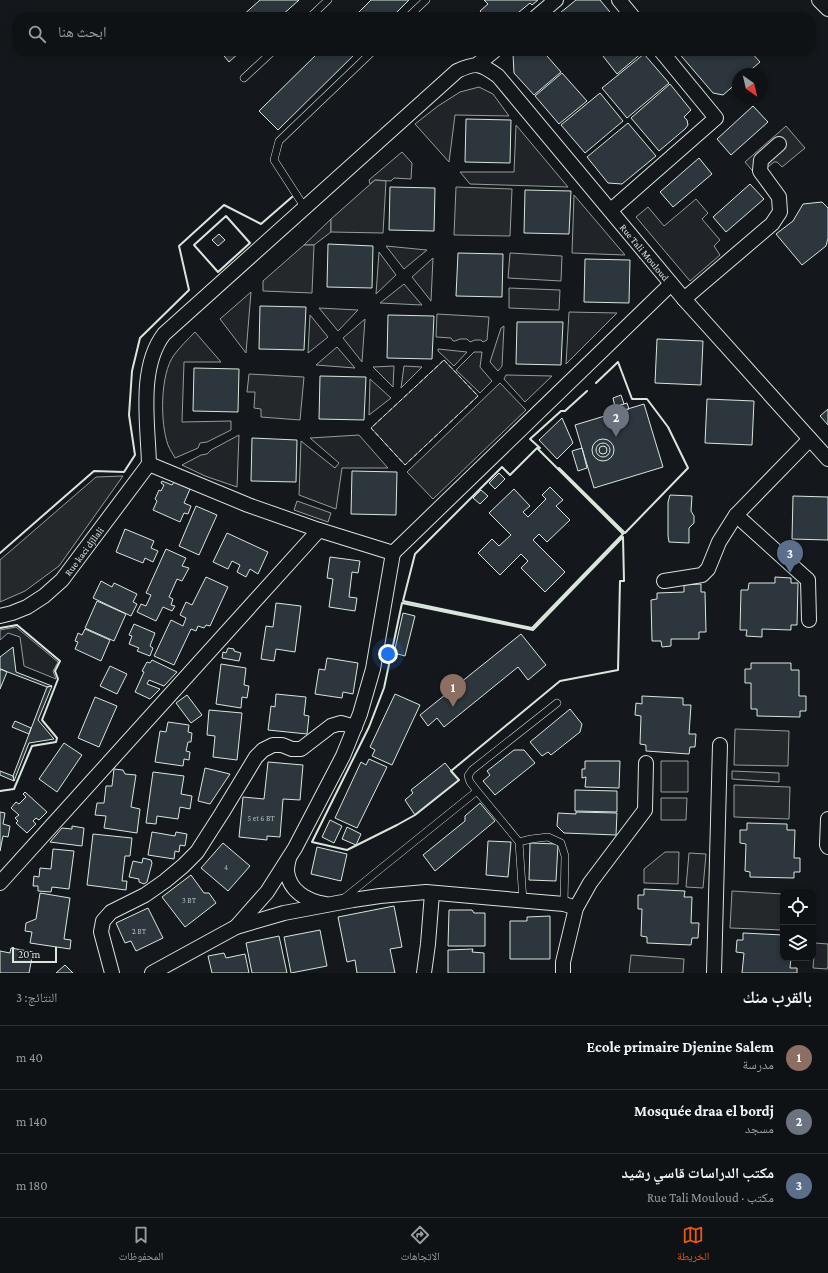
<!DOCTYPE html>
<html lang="ar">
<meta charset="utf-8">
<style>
body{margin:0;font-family:"Crimson Pro","Noto Naskh Arabic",serif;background:#1d2022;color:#f1f3f6;direction:rtl}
.controls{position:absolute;right:12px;bottom:12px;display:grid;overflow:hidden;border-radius:8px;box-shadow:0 2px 6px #0003}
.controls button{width:36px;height:36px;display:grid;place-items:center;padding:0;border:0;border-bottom:1px solid #2f3234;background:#0f1215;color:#f1f3f6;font:20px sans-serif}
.compass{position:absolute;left:732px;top:68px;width:36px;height:36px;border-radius:50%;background:#0f1215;box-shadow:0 2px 6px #0003;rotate:146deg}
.scale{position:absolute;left:12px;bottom:10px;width:45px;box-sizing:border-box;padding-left:4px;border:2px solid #d8e6dc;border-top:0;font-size:11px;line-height:14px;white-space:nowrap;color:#d8e6dc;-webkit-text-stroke:3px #14181c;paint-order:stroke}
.you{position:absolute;left:388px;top:654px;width:14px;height:14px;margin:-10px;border:3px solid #fff;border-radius:50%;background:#1a73e8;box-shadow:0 0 0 6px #1a73e833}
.badge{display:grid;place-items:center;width:26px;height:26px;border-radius:50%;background:#ea580c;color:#fff;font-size:13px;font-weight:700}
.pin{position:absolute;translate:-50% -33px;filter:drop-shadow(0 1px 2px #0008)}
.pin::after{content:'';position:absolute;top:21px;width:14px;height:12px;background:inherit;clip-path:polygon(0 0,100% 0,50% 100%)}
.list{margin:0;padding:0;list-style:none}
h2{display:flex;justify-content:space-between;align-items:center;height:52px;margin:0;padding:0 16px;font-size:17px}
h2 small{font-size:13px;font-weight:400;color:#9b9ea0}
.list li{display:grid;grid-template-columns:26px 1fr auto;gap:12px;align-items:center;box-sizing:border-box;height:64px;padding:0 16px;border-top:1px solid #2f3234}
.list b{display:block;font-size:15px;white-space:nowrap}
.list p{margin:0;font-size:13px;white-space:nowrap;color:#9b9ea0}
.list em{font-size:13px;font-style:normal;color:#9b9ea0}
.icon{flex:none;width:22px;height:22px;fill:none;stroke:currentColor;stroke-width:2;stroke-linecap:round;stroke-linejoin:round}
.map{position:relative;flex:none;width:828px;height:973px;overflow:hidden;direction:ltr}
.search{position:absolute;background:#0f1215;box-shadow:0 2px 6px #0003;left:12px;right:12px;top:12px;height:44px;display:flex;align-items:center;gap:10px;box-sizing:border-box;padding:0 14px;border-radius:16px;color:#9b9ea0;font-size:15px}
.sheet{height:244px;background:#0f1215}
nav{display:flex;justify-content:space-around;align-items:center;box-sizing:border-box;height:56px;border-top:1px solid #2f3234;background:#0f1215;font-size:11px;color:#9b9ea0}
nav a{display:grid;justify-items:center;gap:2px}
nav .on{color:#ea580c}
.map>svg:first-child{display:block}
.green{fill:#202428;stroke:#939e99}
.parking{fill:#24282b;stroke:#939e99}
.building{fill:#2c363c;stroke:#d8e6dc}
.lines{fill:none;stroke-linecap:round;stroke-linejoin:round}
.lane-casing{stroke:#d8e6dc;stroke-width:8}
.street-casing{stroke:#d8e6dc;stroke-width:16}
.lane{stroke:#14181c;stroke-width:7}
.street{stroke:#14181c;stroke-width:14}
.fence{stroke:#d8e6dc;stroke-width:1;stroke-dasharray:5 2;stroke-linecap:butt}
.wall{stroke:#d8e6dc;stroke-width:2}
.labels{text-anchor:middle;stroke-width:3;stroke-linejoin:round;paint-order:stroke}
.number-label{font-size:8px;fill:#adbab4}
.street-label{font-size:10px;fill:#d8e6dc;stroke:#14181c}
</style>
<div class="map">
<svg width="828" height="973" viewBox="0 0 828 973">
<rect width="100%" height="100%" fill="#14181c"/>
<!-- green -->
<path class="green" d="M479,87L493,94L509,116L455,115L449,162L415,124L438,106L460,92Z
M516,125L568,187L470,184L460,172H514Z
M402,152L412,163L411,179L394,178L391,181L375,180L370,184L369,180Z
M574,195L625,255L572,253Z
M696,199L708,213L702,219L720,240L714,246L720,255L690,281L636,217L648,207L664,226Z
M331,219V232L314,245H304Z
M386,246L427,250L404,269Z
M379,252L396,275L376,294Z
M510,253L562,256L561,281L508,278Z
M433,258L431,301L412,277Z
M404,284L422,305L380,303Z
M509,288L560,290L559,310L509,308Z
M251,292L246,353L220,319Z
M319,308L358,310L338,331Z
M569,312L617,313L566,364Z
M437,314L489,317L487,340L483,342L481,340H475L470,342L467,339H460L455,341H453L451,338L436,337Z
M310,315L328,337L308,353Z
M365,319L362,362L343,338Z
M504,326L502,366L498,371L490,362L501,328Z
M195,332L221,362H184L182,422L231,421V430L207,442L200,443L198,448L175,458C173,454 170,450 168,445C160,423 160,374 174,355C180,347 188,339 195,332Z
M337,347L355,368L316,365Z
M438,349L467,352L454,366L438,351Z
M474,352H482L480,367L492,381L480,393L456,370Z
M444,360L478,396L405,465L371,428Z
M394,366L393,387L373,367Z
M404,366L422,367L401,388Z
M506,375H507L552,376L525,402L504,379Z
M370,379L391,398L369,415Z
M239,435L237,487L205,476L182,465L201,455L207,454L211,450Z
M359,435L388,468H342L336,509L299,495L301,441L335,468L339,463L310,438Z
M16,627L58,662L53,671L56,679L24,666L20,637L8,633L0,640V630Z
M661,761H688V792H661Z
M732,771L779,773V782L732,779Z
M661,798H687L686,820H661Z
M689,853L706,854L703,888L686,887Z
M815,943L828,944V966L827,969L813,968Z"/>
<!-- parking -->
<path class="parking" d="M786,126L805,148L782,167L777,162H774L757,176L745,162Z
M375,180L386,181L383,233L331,232V219Z
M456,187L512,189L510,236L454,235Z
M304,245H314L312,293L263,291V281Z
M249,374L304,377L300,420L261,417V409L254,408L255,392H247Z
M500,383L526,410L433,499L407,472Z
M123,476L59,566L25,591L0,602V560L96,477Z
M297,501L331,513L328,522L294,510Z
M735,729L789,731L788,766L734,765Z
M734,785L790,787L789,819L734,817Z
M665,852H679L678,884L644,883V869Z
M732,891L783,894V930L730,928Z
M631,955L684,959L683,973H629Z"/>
<!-- building -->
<path class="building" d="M260,0H299L280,17H241Z
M371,0H409L392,17H354Z
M484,0H538L532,5L530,3L513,17H485L480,11L488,4Z
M576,0H600L614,17H555Z
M220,51H241L229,62Z
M320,51H358L278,130L259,111Z
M516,51H553L547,56L561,72L534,95L514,73L513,54Z
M599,51H642L643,52L617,74Z
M677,51H750L760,62L746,74H738V82L723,95L713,93Z
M644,54L669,83L627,118L602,88Z
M562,73L587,101L559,124L535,96Z
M670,84L691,110L684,117L687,120L688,125L685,129L659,151L631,118Z
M600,93L623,121L585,153L561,125Z
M753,106L768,122L731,155L717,139Z
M466,119L511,120L510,163L465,162Z
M628,123L656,156L622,184L608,183L587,157Z
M699,158L712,174L673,207L660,192Z
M750,184L764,199L726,232L713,217Z
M390,187L435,188L434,231L389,230Z
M525,190L571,191L569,234L524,233Z
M822,202L828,208V238L826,246L802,265L776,234L793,221L803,204Z
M219,234L225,240L218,246L212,240Z
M328,244L373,246L372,288L327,287Z
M458,253L503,254L502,297L456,296Z
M585,259L630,260L629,303L584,302Z
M260,306L306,307L304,350L259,349Z
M388,315L434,316L432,359L387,358Z
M517,322H563L561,365L516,364Z
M657,339L703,341L701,385L655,383Z
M194,368L239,369L238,412L193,411Z
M320,376L366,377L364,420L319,419Z
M621,395L624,404L615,407L613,398Z
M707,399L754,401L752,445L705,443Z
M627,403L629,409L613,413L612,408Z
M644,404L663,467L594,488L575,425Z
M828,409V425L820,416Z
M562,418L573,443L557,459L539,440Z
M252,438L297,440L296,482L251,481Z
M592 450a11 11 0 1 1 22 0a11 11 0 1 1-22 0Z
M596 450a7 7 0 1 1 14 0a7 7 0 1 1-14 0Z
M599 450a4 4 0 1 1 8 0a4 4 0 1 1-8 0Z
M582,448L587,468L578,471L572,451Z
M352,471L397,472L396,515L351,514Z
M499,473L505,479L495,489L489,483Z
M162,481L172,485L174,482L190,489L184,503L191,506L188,514L184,513L180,522L153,510L157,501L155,499L159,490L161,491L164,485L161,483Z
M550,487L563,500L556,506L570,520L547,542L539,534L533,540L565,572L545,592L521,568L528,561L521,554L500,575L478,553L492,539L499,546L511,535L489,513L514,489L530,506L523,512L528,517L546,499L542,495Z
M481,490L488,496L480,504L473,498Z
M670,495L692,496L691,511L694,516V523L689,528V543L669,542L668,536V502Z
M793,496L828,497V540L792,539Z
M196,506L217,515L199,555L179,546Z
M125,529L154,541L151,548L158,551L153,562L145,558L143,563L116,552Z
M227,533L268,552L258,574L250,569L246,577L237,572L240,565L232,561L228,569L213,562Z
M166,549L186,558L182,566L189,568L182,581L177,579L169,597L173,599L171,605L175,606L172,611L163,607L156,621L137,612L141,604L146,606L151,595L146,593Z
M330,557L360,561L358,573L352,572L349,597L357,598L355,611L329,607L333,579L327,578Z
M206,577L228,587L210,626L206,625L204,628L198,626L196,631L191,629L174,665L154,656L171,620L183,626L186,618L180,615L186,602L192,605Z
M775,577L791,578V583H798L797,625H791V630L762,629V637L746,636L747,630H740L741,590H748L749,583H775Z
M101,581L112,587L114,583L137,594L133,602L137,604L131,616L93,598Z
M701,584V592H705L706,632H699V639H671V646L662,647L661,641H652L651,600L657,599V593L684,592V585Z
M97,601L126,614L114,641L85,628Z
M276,603L301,606L295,652L276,649L274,661L261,659L266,626L273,627Z
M403,613L415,616L405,656L394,653Z
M134,624L155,633L150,646L153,648L150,656L137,651L139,648L129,644L132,636L129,635Z
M85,629L110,640L101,661L75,649L78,642L75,641L78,633L82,635Z
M521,634L546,665L528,680L518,667L444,727L437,718L428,726L420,715Z
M13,647L16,672L52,686L47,687L0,669V657Z
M228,648L234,649V651L241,653L239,661L222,658L223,652L226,653Z
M327,658L358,663L353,694L343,692L342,698L315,694L319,669L325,670Z
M152,660L177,672L164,686L149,680L147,684L160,689L150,699L135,692L144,672L142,671L147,662L150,663Z
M751,663H791V670H799V696H806V711H800V717L757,716V709H751V683H745V669H751Z
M221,664L246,668L244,685L249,686L247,698L242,697L241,708L216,704Z
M110,666L127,674L117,694L100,686Z
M1,669L7,672L0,689V671Z
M52,686L38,720L54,739L29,743L14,781L13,776L29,734L47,687Z
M276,694L306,697L304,715L309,716L307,734L268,730L271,706L275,707Z
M395,694L420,705L392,765L372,756L375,750L370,747Z
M187,695L202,715L191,723L176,703Z
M642,696L683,698V705H691L689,734H696L695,747H690L689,754L646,751V745L640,744L641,716L635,715L636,703L642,704Z
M95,697L117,706L99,747L78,738Z
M570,709L582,724L580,732L551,755L548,752L542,756L530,742Z
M209,710L242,713L237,760L213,757L215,736L207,735Z
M15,721L31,728L29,734L12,727Z
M168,722L189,725L188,732L192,733L191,742H188L186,751L190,752L189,760L184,759L183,766L155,762L160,731L166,732Z
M64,743L82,755L57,792L39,779Z
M514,750H524L535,763L495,795L483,781L490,775L487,771Z
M369,759L387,767L357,828L335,818L361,762L366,765Z
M585,761H620L619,788L585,787L586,777L582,778V769H585Z
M268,762L303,765L300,800L283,799L280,837L267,836V840L239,837L243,797L264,799Z
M445,763L459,780L415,815L405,800L413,793L411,790Z
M205,768L230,774L210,804L198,801Z
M114,769L123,770L125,774L136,775L131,807L140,809L137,833L104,828L106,816L95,815L97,803H104L106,786H112Z
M0,771L13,776L14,781L0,775Z
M153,772L184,776L181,794L192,796L190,809L180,807L178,819L157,816L156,824L146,823Z
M575,790L617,791V812L575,811Z
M25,792L47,812L39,820L36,818L33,821L36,824L27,833L16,823L18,821L15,818L19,815L11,808L16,802L19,804L26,797L23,794Z
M480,803L495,821L435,871L423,855L465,821V816Z
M0,812L5,813L3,824L10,826L8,837L3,836L0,851Z
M576,812L617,813L616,835L564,833L557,826L558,813L576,814Z
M330,820L342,826L334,843L322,837Z
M747,823L787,824V830H795L794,858H800V872H794V878L750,877V872L745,871L746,844L740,843V830H747Z
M72,826L84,828L82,846L50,842L62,828L72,829Z
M347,827L361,834L356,845L342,839Z
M152,832L175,836L176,832L187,834L185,846L180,845L179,852L175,851L174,859L148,855Z
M93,834L132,838L130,856H125L122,881H127L126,890L87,885Z
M488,841L511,842L508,877L486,875Z
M223,843L250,866L228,891L201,868Z
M530,843L558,844L556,881L529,880Z
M317,847L347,854L341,881L311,874Z
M53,849L74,851L69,889L52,887L51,892L38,891V886H33L34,876L39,877L40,868L51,869Z
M143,858L151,860L152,863L147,882L144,884L139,882V879L129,877L133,861L142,863Z
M191,875L204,893H209L216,903L185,927L162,897Z
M644,889L685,891L684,897H692L691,923H699L698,938H692L691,945L647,943V937L641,936L642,909H638V895H644Z
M40,893L70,898L64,939L71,940L70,949L30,943L32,932L25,931L26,923L36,919Z
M394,906L402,947L390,949L395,973H357L355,960L347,962L338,917Z
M148,908L163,938L136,951L131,941L125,943L116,923Z
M449,910H472L474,913H485V946H448Z
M550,916V959H510V921H527V917Z
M320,930L327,966L291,973L284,937Z
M743,933L783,935V958H791L790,968H797V973H742L744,953L736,952L737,940H743Z
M279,936L287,973H252L246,943Z
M11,948L33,952L29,973H0V951L10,953Z
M473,949L472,952L484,953V973H448V950Z
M224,953L226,958L245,954L249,973H212L208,956Z
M65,965L73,973H56Z"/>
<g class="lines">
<!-- lane casing -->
<g class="lane-casing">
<path id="lane" d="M310,17L328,0
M408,17L426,0
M244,78L273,51
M305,208L274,160L279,141L373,51
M477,791L519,842L523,901
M519,842L531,839L548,837L561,843L565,856L564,904
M343,899L477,791L470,782L468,776L472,770L557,703"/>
</g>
<!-- street casing -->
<g class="street-casing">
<g id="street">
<path d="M619,0L633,17"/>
<path d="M819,0L828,9"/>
<path d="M536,17L556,0"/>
<path d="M478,64L494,51"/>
<path d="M611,210L716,118L661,51"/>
<path d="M684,299L772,224L780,212L779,197L760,171L761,160L779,144"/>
<path d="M736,515L808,580L809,620"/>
<path id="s1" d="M319,530L248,505L149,464C148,424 138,368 164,334L457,71C476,62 480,63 498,76L684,299L828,459"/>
<path d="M393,553L671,284"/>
<path d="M664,581L702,575L708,569L719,542L736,515L810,439"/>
<path id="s2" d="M0,616L12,613L27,607L44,596L62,580L149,464"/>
<path d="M828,819L827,845L828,847"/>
<path d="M289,858C288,862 287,867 287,871C289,891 307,901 325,904"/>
<path d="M0,883L319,530L393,553L373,669L360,714L343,756L295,848L267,892L236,927L152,973"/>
<path d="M236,927L284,913L353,900L380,896L426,892L540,902L564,904L576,908"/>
<path d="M112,973L101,932L103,921L111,912L145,895L165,881L183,866L197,852L222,813L256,757L263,750L273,745H282L292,749H301L331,726L341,723L355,727"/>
<path d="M424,973L428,944L432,893"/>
<path d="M563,973V962L576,908L590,883L645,810L646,763"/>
<path d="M714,973L720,745"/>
</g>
</g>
<!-- lane -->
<use href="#lane" class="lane"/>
<!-- street -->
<use href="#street" class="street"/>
<!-- fence -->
<path class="fence" d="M226,216L250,243L218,272L194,245Z
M444,360L478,396L405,465L371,428Z
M0,628L17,625L60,661
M0,791L14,789"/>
<!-- wall -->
<path class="wall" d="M226,216L250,243L218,272L194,245Z
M537,448L623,534L532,628L403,601L415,554L502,467L510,475Z
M540,448L530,439L561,411H565L587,391
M559,468L625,533L688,468L668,427L647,399H632L618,362L596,383
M623,537L624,581H620L618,670L560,681L451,771L459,780L415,815L397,825L347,850L312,842L369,727L384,688L402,603L533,630Z
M0,553L94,471L124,472L135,455L129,415L132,371L140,338L189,290L179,246L224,205L261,224L292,197
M0,628L17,625L60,661L55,671L58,679L42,720L57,738L56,742L32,746L14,789L0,791"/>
</g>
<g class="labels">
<!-- number labels -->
<g class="number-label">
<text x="261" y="821">5 et 6 BT</text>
<text x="226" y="870">4</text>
<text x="189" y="903">3 BT</text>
<text x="139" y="934">2 BT</text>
</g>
<!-- street labels -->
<g class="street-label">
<text dy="4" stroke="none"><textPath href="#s1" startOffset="984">Rue Tali Mouloud</textPath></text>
<text dy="4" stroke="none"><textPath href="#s2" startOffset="109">Rue kaci djllali</textPath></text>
</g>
</g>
</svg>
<div class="controls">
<button><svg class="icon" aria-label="locate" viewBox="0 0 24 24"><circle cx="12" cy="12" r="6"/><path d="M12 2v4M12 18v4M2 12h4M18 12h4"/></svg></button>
<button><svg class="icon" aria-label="layers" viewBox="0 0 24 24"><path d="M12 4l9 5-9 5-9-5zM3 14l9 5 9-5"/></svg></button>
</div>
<svg class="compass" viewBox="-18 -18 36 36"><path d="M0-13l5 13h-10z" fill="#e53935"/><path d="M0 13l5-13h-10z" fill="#9b9ea0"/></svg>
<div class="scale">20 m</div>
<div class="you"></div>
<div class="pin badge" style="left:453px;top:707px;background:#8d6e63">1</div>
<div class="pin badge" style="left:616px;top:437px;background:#6b7280">2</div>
<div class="pin badge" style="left:790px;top:573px;background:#5c6f8a">3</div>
<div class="search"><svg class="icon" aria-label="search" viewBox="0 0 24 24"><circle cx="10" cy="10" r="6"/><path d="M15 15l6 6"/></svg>ابحث هنا</div>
</div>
<section class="sheet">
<h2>بالقرب منك<small>النتائج: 3</small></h2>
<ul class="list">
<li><span class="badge" style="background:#8d6e63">1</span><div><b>Ecole primaire Djenine Salem</b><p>مدرسة</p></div><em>40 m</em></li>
<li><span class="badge" style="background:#6b7280">2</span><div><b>Mosquée draa el bordj</b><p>مسجد</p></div><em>140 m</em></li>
<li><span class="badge" style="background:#5c6f8a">3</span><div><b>مكتب الدراسات قاسي رشيد</b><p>مكتب · Rue Tali Mouloud</p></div><em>180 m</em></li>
</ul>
</section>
<nav>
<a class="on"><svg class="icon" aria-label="map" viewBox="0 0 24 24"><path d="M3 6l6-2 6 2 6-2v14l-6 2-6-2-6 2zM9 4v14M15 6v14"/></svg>الخريطة</a>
<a><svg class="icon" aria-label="directions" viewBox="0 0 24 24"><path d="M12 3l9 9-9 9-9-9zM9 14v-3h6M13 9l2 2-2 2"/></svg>الاتجاهات</a>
<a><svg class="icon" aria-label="saved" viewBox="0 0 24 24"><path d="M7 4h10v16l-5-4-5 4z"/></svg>المحفوظات</a>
</nav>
